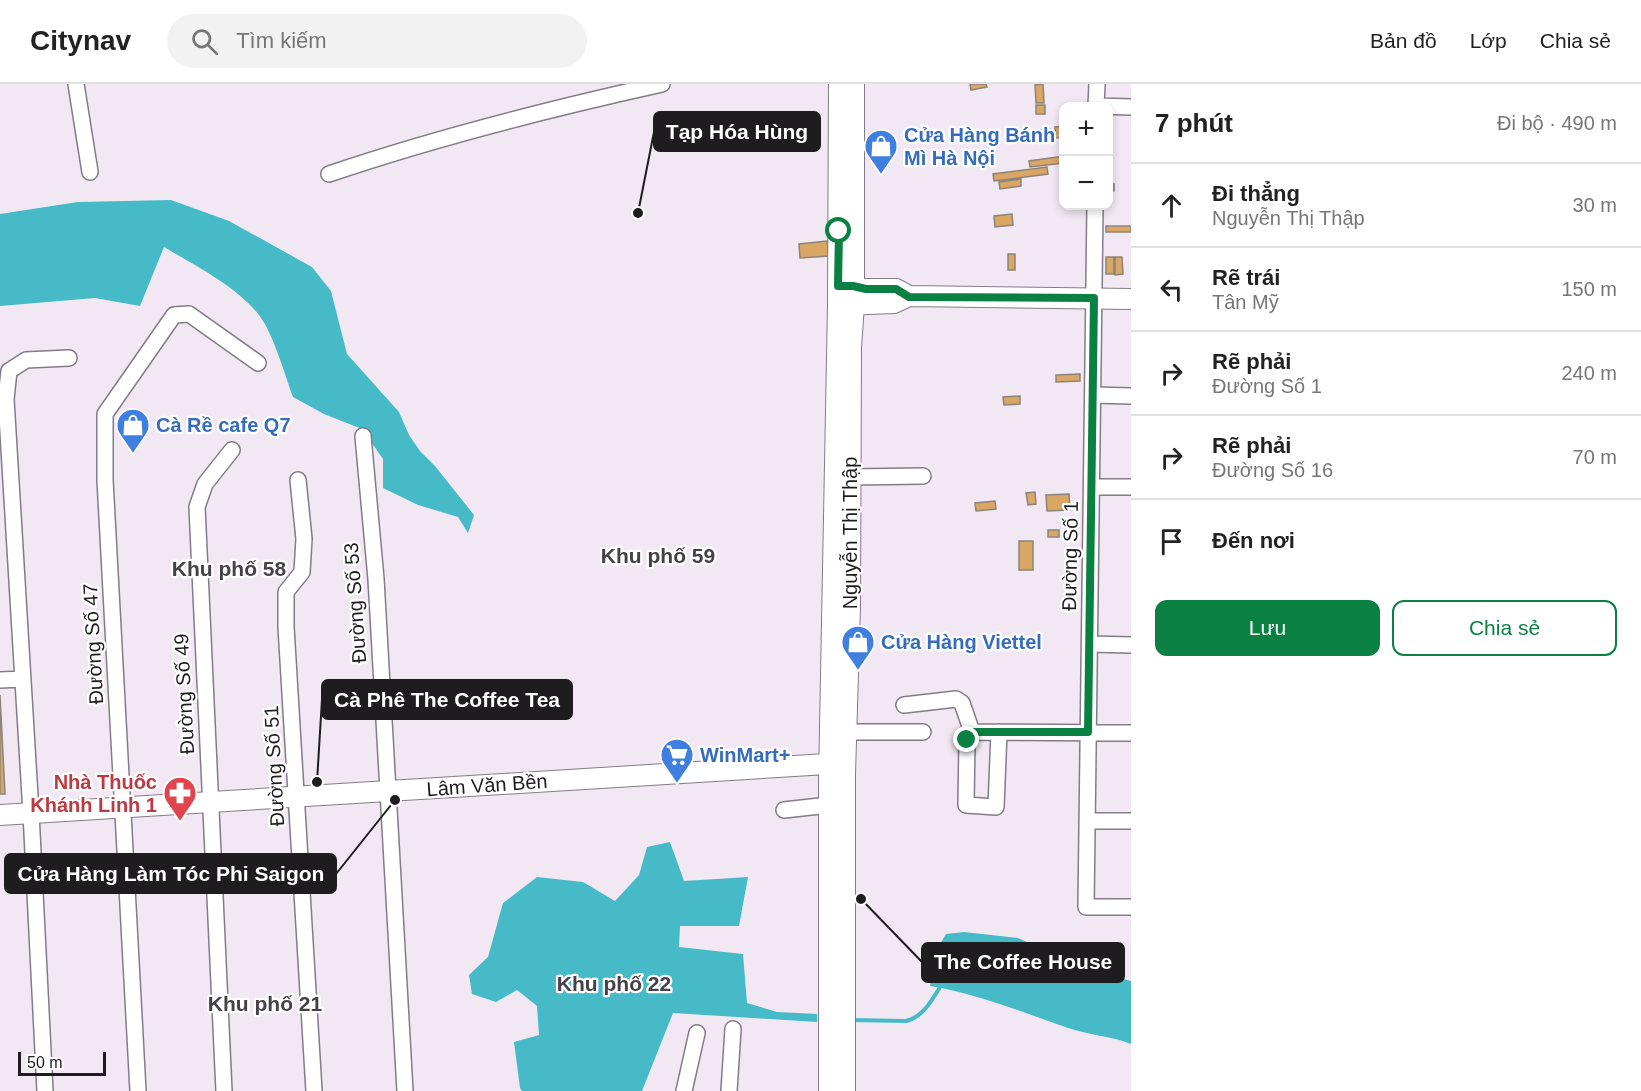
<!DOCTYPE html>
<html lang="vi">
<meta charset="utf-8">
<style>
body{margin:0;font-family:Helvetica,sans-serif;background:#f2f2f2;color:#222}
.controls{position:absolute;right:18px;top:18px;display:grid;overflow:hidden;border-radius:12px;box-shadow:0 3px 9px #0003}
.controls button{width:54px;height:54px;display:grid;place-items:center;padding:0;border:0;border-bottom:2px solid #e0e0e0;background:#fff;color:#222;font:30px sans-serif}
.scale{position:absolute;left:18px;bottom:15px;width:88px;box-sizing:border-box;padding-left:6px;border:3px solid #1f1c20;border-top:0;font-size:16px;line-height:21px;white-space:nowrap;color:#1f1c20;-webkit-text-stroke:4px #fff;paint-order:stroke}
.stop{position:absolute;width:18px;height:18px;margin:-14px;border:4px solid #0b8043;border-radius:50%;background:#fff}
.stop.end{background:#0b8043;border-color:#fff;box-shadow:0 2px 6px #0008}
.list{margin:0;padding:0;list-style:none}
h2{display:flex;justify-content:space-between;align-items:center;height:78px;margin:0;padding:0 24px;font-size:26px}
h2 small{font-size:20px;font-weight:400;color:#767676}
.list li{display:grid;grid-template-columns:39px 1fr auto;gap:18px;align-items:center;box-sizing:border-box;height:84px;padding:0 24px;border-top:2px solid #e0e0e0}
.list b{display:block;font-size:22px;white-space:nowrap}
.list p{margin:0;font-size:20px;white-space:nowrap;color:#767676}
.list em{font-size:20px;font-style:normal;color:#767676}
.actions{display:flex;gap:12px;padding:18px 24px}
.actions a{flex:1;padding:14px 0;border:2px solid #0b8043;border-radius:12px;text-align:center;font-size:21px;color:#0b8043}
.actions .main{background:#0b8043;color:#fff}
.icon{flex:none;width:33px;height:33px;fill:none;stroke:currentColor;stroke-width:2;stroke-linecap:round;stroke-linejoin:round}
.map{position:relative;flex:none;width:1131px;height:1007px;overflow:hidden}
header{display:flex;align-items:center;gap:36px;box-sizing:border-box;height:84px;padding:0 30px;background:#fff;border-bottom:2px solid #e0e0e0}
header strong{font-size:28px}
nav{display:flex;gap:33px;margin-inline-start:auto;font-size:21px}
.search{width:420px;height:54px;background:#f2f2f2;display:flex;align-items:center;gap:15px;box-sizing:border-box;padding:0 21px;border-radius:33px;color:#767676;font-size:22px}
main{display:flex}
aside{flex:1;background:#fff}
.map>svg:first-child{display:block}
.water{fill:#46bac7}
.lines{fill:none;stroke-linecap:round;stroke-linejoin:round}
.stream{stroke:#46bac7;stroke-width:4}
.building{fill:#daa664;stroke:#8c847a;stroke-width:1.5}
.street-casing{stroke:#837c86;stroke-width:18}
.secondary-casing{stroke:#837c86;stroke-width:22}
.street{stroke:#fff;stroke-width:15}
.secondary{stroke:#fff;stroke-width:20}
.route{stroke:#0b8043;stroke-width:8}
.labels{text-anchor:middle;stroke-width:4.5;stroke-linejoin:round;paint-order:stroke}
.shop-label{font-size:20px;font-weight:bold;fill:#366cbe;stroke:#fff;text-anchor:start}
.street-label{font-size:20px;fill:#1f1c20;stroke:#fff}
.health-label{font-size:20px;font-weight:bold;fill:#be3a42;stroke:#fff;text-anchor:end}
.neighbourhood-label{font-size:21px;font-weight:bold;fill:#464048;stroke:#fff}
.leader{fill:none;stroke:#1f1c20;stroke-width:2}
.callout-dot{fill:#1f1c20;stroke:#fff;stroke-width:2}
.callout{fill:#1f1c20;stroke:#1f1c20;stroke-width:2}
.callout-label{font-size:21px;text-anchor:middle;font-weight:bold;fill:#fff}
</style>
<header>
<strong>Citynav</strong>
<div class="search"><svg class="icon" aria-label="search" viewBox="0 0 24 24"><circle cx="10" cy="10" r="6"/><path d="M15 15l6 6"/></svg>Tìm kiếm</div>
<nav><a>Bản đồ</a><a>Lớp</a><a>Chia sẻ</a></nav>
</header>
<main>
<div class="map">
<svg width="1131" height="1007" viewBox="0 0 1131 1007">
<rect width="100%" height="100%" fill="#f1e8f3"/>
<!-- water -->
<path class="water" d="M171,116L229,137L312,183L331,207L347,270L399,328L409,351L420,367L435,382L474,431L468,449L458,433L418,421L383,404V375L362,345L324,330L293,313C285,291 273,249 259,231C236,202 196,182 164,163L140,222L95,214L0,222V130L78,118Z
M670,758L684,797L748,793L739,842H680L679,863L743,870L747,919L777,928L817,930V938L673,929L642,1007H522L520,1004L514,958L539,951L537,922L517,906L496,918L472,910L469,891L488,873L503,819L537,793L583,798L615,817L639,791L647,763Z
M964,848L1018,854L1089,886L1131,897V960C1111,952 1088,951 1068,944C1022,928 978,910 930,902L936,867L946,850Z"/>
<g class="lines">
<!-- stream -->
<path class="stream" d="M850,936L906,937C924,933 933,914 942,900"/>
</g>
<!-- building -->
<path class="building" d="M970,0H986L987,3L971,6Z
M1043,0L1044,19H1036L1035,1Z
M1036,21H1045V30H1036Z
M1064,42V53L1056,54L1055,43Z
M1050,45L1051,56L1031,58L1030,47Z
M1064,72V79L1030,83L1029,77Z
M1047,83L1048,90L994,97L993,90Z
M1021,95V102L1000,105L999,98Z
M1108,100H1114V107H1108Z
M1012,130L1013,141L995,143L994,132Z
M1106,142H1131V148H1106Z
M827,157L829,172L800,174L799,160Z
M1008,170H1015V186H1008Z
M1106,173H1114V190H1106Z
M1115,173H1122L1123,190L1115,191Z
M1080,290V297L1056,298V291Z
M1020,312V320L1004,321L1003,313Z
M1035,408L1036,420L1028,421L1026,409Z
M1069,410L1070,426L1047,427L1046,411Z
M995,417L996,425L976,427L975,419Z
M1048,446H1059V453H1048Z
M1019,457H1033V486H1019Z
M0,611L5,710H0Z"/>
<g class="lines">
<!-- street casing -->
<g class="street-casing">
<path id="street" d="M76,0L90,88
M1096,22L1131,23
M1096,22L1097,0
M329,90C438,53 549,25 662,0
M1095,122L1086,823H1131
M1093,311L1131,312
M363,352L376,495L405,1007
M851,393L923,392
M298,396L304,455L302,488L286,508V543L314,1007
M1092,403H1131
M1090,560L1131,561
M0,596L23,595
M904,621L956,615L962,619L972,648
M846,648H923
M999,648L996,723L966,721L967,656L972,648L1131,649
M784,726L829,721
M1087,737H1131
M45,1007L31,729L6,315L9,287L26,276L69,274
M138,1007L105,396V330L174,231L189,230L258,279
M224,1007L197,423L205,400L232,366
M684,1007L697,949
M729,1007L733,945"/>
</g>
<!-- secondary casing -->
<g class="secondary-casing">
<path id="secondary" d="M842,203L866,205H896L909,212
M841,221L894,219L909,212L1131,215
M0,731L843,679
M829,1007V698L838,221L839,0
M845,1007V690L850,523L851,263L854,221V0"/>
</g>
<!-- street -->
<use href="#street" class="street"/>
<!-- secondary -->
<use href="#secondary" class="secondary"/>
</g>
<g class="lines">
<!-- route -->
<path class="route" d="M839,147L838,202H853L866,205H896L909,213L1094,214L1088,648H972L967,656"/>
</g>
<!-- icons -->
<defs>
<g id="shop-pin" transform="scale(1.725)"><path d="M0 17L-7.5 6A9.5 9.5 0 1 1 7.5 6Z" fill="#3f7fe0" stroke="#fff"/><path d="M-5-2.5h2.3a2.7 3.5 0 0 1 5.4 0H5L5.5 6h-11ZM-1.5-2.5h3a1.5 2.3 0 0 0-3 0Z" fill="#fff"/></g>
<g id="supermarket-pin" transform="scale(1.725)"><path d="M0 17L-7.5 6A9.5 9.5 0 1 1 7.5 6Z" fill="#3f7fe0" stroke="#fff"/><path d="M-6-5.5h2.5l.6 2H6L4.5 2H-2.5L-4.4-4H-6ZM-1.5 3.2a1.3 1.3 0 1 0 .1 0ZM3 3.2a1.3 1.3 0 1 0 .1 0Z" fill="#fff"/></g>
<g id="pharmacy-pin" transform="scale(1.725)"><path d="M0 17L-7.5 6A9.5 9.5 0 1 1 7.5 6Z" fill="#e0444e" stroke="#fff"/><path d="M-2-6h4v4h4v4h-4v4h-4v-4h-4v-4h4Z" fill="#fff"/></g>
</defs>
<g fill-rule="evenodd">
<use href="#shop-pin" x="881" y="62"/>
<use href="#shop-pin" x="133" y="341"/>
<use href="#shop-pin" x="858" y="558"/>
<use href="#supermarket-pin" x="677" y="671"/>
<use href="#pharmacy-pin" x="180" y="709"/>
</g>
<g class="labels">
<!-- shop labels -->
<g class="shop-label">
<text x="904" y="58">Cửa Hàng Bánh<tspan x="904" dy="23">Mì Hà Nội</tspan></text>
<text x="156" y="348">Cà Rề cafe Q7</text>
<text x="881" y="565">Cửa Hàng Viettel</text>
<text x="700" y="678">WinMart+</text>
</g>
<!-- street labels -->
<g class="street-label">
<text transform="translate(850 449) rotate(-90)" y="7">Nguyễn Thị Thập</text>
<text transform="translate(1070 472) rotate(-89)" y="7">Đường Số 1</text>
<text transform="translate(355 519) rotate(-94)" y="7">Đường Số 53</text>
<text transform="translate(93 560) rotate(-93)" y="7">Đường Số 47</text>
<text transform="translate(184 610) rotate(-93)" y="7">Đường Số 49</text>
<text transform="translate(274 682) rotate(-93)" y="7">Đường Số 51</text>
<text transform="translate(487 701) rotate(-4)" y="7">Lâm Văn Bền</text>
</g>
<!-- health labels -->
<g class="health-label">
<text x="157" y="705">Nhà Thuốc<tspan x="157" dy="23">Khánh Linh 1</tspan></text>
</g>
<!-- neighbourhood labels -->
<g class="neighbourhood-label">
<text x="658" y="479">Khu phố 59</text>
<text x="229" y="492">Khu phố 58</text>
<text x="614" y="907">Khu phố 22</text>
<text x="265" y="927">Khu phố 21</text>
</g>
</g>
<!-- callouts -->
<path class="leader" d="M638 129L654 48M317 698L322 615M395 716L336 790M861 815L922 878"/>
<g class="callout-dot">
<circle cx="638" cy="129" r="6"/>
<circle cx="317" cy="698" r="6"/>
<circle cx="395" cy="716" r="6"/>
<circle cx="861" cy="815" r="6"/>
</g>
<g class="callout">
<rect x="654" y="28" width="166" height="39" rx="6"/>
<rect x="322" y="596" width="250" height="39" rx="6"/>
<rect x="5" y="770" width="331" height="39" rx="6"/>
<rect x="922" y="859" width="202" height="39" rx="6"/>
</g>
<g class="callout-label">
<text x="737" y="55">Tạp Hóa Hùng</text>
<text x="447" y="623">Cà Phê The Coffee Tea</text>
<text x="171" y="797">Cửa Hàng Làm Tóc Phi Saigon</text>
<text x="1023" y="885">The Coffee House</text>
</g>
</svg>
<div class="controls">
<button>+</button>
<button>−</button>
</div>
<div class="scale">50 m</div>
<div class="stop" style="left:839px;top:147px"></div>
<div class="stop end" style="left:967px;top:656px"></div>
</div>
<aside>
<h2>7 phút<small>Đi bộ · 490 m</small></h2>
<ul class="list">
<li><svg class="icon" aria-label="ahead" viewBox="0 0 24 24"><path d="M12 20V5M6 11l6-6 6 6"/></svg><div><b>Đi thẳng</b><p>Nguyễn Thị Thập</p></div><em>30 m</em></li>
<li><svg class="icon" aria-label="left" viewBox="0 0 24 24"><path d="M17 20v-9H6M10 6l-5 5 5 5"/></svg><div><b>Rẽ trái</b><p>Tân Mỹ</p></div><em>150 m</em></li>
<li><svg class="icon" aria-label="right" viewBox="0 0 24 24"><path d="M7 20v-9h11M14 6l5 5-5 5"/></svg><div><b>Rẽ phải</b><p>Đường Số 1</p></div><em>240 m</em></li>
<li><svg class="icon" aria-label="right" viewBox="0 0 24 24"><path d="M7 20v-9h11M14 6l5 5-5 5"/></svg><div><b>Rẽ phải</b><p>Đường Số 16</p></div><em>70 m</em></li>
<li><svg class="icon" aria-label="arrive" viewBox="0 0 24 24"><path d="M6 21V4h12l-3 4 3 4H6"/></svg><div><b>Đến nơi</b></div></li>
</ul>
<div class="actions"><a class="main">Lưu</a><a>Chia sẻ</a></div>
</aside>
</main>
